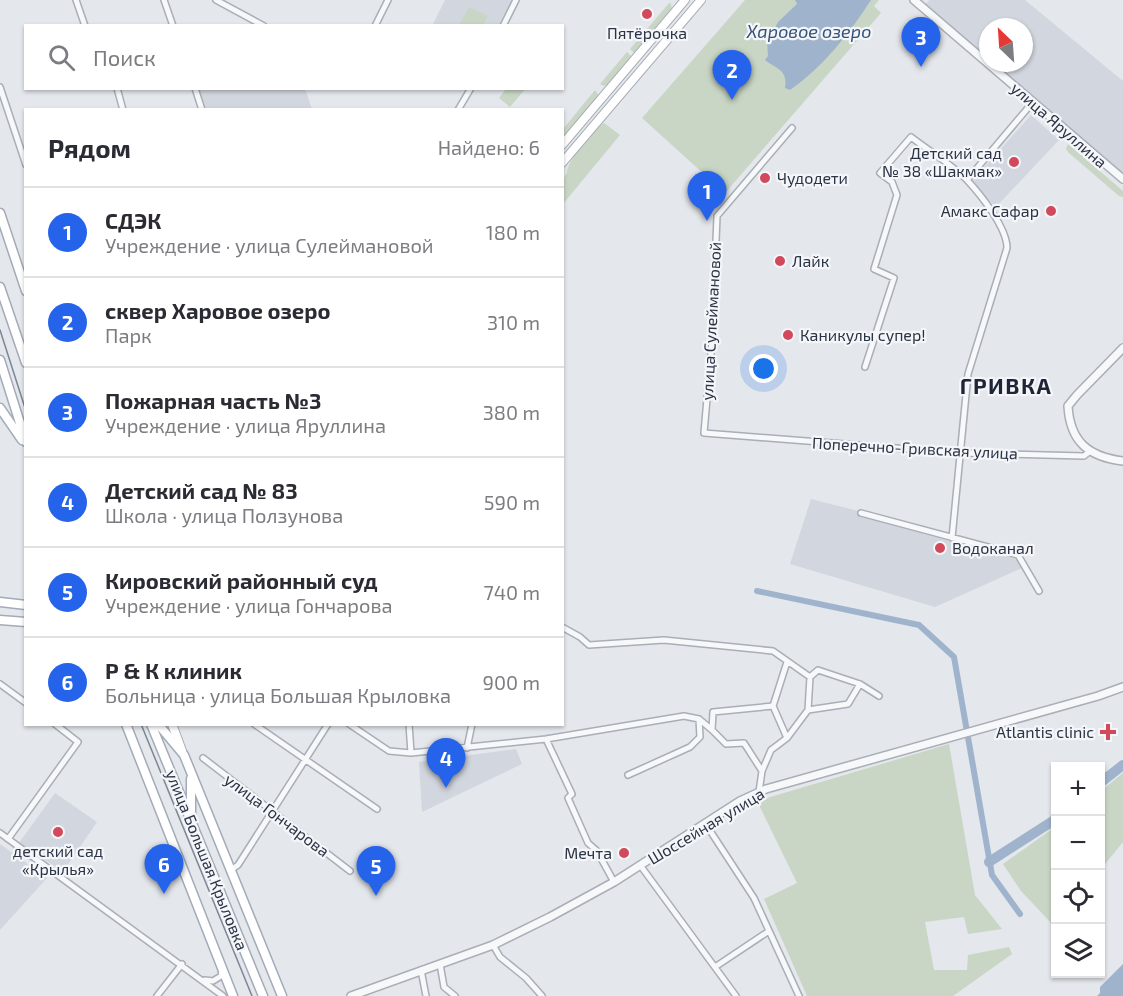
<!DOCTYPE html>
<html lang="ru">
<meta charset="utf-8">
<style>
body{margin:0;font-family:"Exo 2",sans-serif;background:#f2f2f3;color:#2b2b33}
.controls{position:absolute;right:18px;bottom:18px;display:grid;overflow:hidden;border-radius:0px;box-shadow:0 2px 4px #0004}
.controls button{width:54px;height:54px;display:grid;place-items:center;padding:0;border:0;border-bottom:2px solid #e1e1e2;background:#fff;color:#2b2b33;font:30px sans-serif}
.compass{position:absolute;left:979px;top:18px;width:54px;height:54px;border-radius:50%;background:#fff;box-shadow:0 2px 4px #0004;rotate:335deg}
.you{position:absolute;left:764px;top:369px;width:21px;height:21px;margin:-15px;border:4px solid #fff;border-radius:50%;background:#1a73e8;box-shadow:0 0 0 9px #1a73e833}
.badge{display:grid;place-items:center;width:39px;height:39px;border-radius:50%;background:#2563eb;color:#fff;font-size:20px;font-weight:700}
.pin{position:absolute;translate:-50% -50px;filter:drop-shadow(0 2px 3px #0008)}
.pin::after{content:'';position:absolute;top:32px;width:21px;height:18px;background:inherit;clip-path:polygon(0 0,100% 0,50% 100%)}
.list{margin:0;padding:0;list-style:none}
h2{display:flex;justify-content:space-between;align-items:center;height:78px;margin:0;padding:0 24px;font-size:26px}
h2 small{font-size:20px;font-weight:400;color:#7c7c81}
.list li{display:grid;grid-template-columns:39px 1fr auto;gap:18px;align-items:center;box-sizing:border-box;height:90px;padding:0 24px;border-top:2px solid #e1e1e2}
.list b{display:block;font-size:22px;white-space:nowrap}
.list p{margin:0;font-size:20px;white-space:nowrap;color:#7c7c81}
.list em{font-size:20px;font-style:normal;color:#7c7c81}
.icon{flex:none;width:33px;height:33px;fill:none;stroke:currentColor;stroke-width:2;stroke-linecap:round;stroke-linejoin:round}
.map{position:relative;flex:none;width:1123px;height:996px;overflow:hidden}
.search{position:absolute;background:#fff;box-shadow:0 2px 4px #0004;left:24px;top:24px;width:540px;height:66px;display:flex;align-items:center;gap:15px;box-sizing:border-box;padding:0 21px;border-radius:0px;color:#7c7c81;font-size:22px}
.panel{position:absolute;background:#fff;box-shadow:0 2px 4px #0004;left:24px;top:108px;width:540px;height:618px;border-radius:0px}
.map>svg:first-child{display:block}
.built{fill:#d2d6de}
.green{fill:#c9d6c5}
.water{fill:#9fb4cc}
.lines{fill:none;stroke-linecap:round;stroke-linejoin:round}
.canal{stroke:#9fb4cc;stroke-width:6}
.river{stroke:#9fb4cc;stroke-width:10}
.minor-casing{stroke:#a9aeb7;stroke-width:8}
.tertiary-casing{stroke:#a9aeb7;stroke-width:10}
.secondary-casing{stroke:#a9aeb7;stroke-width:10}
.primary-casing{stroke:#a3abb8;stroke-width:11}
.minor{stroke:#f7f8fa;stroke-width:5}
.tertiary{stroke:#f7f8fa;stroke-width:7}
.secondary{stroke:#fff;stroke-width:8}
.primary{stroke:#fff;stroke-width:8}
.tram{stroke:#7d8696;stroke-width:1.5}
.poi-dot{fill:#d1495b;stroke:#f4f6f9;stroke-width:2}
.labels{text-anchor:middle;stroke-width:4.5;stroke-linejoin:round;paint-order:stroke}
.poi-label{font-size:16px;fill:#2b3445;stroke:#f4f6f9;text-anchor:end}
.street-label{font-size:16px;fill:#2b3445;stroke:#f4f6f9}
.water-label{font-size:18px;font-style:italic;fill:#34527a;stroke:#f4f6f9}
.district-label{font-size:22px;font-weight:bold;letter-spacing:1.5px;fill:#1d2536;stroke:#f4f6f9}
</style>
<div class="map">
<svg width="1123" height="996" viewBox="0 0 1123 996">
<rect width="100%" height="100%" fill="#e4e7ec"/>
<!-- built -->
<path class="built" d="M445,0H512L499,25L432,26Z
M930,0H1025L1123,81V173L994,63H1024V27H988V58L925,4Z
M197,89H305L312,109H204Z
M1031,115L1059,140L996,207L970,183Z
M811,499L1008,549L1017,556L1022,568L935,607L790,564Z
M516,749L522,764L422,812L419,762Z
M55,793L97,822L63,872L19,843Z
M0,844L47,878L0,930Z"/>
<!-- green -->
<path class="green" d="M745,0H879L874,6L881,13L725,193L642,118Z
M670,2L672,8L670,11L634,53L630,49Z
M469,7L488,16L483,25H459Z
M627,52L631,56L607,85L604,86L600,84Z
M506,89V88L525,89L510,107L499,98Z
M595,90L598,94L597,97L563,137V129Z
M604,123L620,135L563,204V179L567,173C567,161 593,130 604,123Z
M1068,144L1123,191V197L1119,196L1069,153L1066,149Z
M949,744L975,895L1002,929L968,934L964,917L925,922L934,970H967L968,955L1009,947L1012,954L953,996H807L764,899L797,883L757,801Z
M1123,773V842L1101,869V791Z
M1055,827L1056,922L1053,925L1021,891L1003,864Z"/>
<!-- water -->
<path class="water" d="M795,0H871C849,34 823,67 790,90L785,88C788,69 776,69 765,60L768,56L767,42L778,22L797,4Z
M1123,964V996H1097L1100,993V987Z"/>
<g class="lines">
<!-- canal -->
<path class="canal" d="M757,591L919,625L954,657L992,875L1020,914"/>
<!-- river -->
<path class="river" d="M1100,783L1123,765
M989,862L1056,819"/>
<!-- minor casing -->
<g class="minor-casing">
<path id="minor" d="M76,0L85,26
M164,0L173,26
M216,0L264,26
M375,26L388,0
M503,26L516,0
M0,87L26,165
M117,88L123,110
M195,88L202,110
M458,110L471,88
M792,128L717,216L712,341L704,433L960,453L1084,456L1089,452
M967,180L1033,102
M865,367L894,278L874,269L897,195L892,182L880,173L911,137C929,151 951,164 967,180C981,195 1007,228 1007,248L968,374L952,538
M861,513L1018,555L1039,591
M562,627L580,637L589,645L664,640L773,651L810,677L818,670L860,684L848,704L808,710L787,738
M0,684L26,703
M860,684L879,696
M773,706L787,662
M808,710L810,677
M254,724L377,809
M349,724L389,751L411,753L546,739L684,716L699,719L712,730L713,712L773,706L787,738L771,750L762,771L759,792
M409,724L411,753
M712,730L726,744L744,743L762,771
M546,739L572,794L568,798L588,843L597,851L614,882
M467,748L472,724
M203,758L350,871
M628,775L690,747L700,737L699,719
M705,823L754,898L799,996
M0,833L223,996
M8,839L78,742L55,724
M640,865L736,996
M231,870L238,865L328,724
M493,945L500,957L526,978L542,996
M440,964L444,987L455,996
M715,967L769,931
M421,970L426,996
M205,980L213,981L221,976L222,970
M157,996L182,964"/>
</g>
<!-- tertiary casing -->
<g class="tertiary-casing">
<path id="tertiary" d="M914,0L1123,179
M1123,348L1077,395L1068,406C1070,442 1089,457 1123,461
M351,996L493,945L550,917L614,882L740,801L766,789L1098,696L1123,687"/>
</g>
<!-- secondary casing -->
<g class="secondary-casing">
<path id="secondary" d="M562,145L685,0
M562,163L701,0
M172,724L182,751"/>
</g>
<!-- primary casing -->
<g class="primary-casing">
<path id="primary" d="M0,213L26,291
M0,287L26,363
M0,360L26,442
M0,408L22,440
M0,602L26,605
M0,620L26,622
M126,724L233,996
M151,724L263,996
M158,724L184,755L282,996
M191,817V779"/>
</g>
<!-- minor -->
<use href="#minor" class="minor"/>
<!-- tertiary -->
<use href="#tertiary" class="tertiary"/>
<!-- secondary -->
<use href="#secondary" class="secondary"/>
<!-- primary -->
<use href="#primary" class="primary"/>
<!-- tram -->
<path class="tram" d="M0,330L26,411
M141,724L252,996"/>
</g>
<!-- markers -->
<g class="poi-dot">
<circle cx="647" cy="14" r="6"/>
<circle cx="1014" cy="162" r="6"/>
<circle cx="765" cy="178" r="6"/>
<circle cx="1051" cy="211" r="6"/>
<circle cx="780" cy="261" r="6"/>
<circle cx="788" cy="335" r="6"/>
<circle cx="940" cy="548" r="6"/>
<path d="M1105 723h6v6h6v6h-6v6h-6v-6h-6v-6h6z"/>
<circle cx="58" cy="832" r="6"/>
<circle cx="624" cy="853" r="6"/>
</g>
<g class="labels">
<!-- poi labels -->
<g class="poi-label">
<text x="647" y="39" text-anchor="middle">Пятёрочка</text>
<text x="1002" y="159">Детский сад<tspan x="1002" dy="18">№ 38 «Шакмак»</tspan></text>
<text x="777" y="184" text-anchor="start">Чудодети</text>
<text x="1039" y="217">Амакс Сафар</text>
<text x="792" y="267" text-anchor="start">Лайк</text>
<text x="800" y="341" text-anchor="start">Каникулы супер!</text>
<text x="952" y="554" text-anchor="start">Водоканал</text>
<text x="1094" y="738">Atlantis clinic</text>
<text x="58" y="857" text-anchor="middle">детский сад<tspan x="58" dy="18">«Крылья»</tspan></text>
<text x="612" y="859">Мечта</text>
</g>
<!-- street labels -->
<g class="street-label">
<text transform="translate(1059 125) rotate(41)" y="6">улица Яруллина</text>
<text transform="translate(711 321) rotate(-87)" y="6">улица Сулеймановой</text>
<text transform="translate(915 448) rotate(3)" y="6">Поперечно-Гривская улица</text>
<text transform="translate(277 815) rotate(37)" y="6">улица Гончарова</text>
<text transform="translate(706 826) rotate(-31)" y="6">Шоссейная улица</text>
<text transform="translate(207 860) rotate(68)" y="6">улица Большая Крыловка</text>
</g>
<!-- water labels -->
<g class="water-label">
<text x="809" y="38">Харовое озеро</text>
</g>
<!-- district labels -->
<g class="district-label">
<text x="1006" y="394">ГРИВКА</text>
</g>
</g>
</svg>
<div class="controls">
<button>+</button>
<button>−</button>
<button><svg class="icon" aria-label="locate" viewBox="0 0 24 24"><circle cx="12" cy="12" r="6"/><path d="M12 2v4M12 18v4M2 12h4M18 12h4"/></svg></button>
<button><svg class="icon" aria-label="layers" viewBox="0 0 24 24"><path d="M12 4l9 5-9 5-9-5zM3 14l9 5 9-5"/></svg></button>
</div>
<svg class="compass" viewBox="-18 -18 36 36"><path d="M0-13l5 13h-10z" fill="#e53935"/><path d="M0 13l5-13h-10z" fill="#7c7c81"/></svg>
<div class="you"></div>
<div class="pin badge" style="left:707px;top:221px">1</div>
<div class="pin badge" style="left:732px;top:100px">2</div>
<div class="pin badge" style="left:921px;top:67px">3</div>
<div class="pin badge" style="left:446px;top:788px">4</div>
<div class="pin badge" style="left:376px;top:896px">5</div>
<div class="pin badge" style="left:164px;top:894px">6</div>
<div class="search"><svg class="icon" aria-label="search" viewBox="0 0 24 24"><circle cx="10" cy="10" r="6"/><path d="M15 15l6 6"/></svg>Поиск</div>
<section class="panel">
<h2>Рядом<small>Найдено: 6</small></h2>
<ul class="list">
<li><span class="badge">1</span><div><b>СДЭК</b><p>Учреждение · улица Сулеймановой</p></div><em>180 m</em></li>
<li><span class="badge">2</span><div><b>сквер Харовое озеро</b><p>Парк</p></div><em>310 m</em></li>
<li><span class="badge">3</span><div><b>Пожарная часть №3</b><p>Учреждение · улица Яруллина</p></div><em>380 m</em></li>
<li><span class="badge">4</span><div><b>Детский сад № 83</b><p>Школа · улица Ползунова</p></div><em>590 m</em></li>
<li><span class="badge">5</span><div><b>Кировский районный суд</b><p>Учреждение · улица Гончарова</p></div><em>740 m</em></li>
<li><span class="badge">6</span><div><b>Р &amp; К клиник</b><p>Больница · улица Большая Крыловка</p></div><em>900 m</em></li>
</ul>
</section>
</div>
